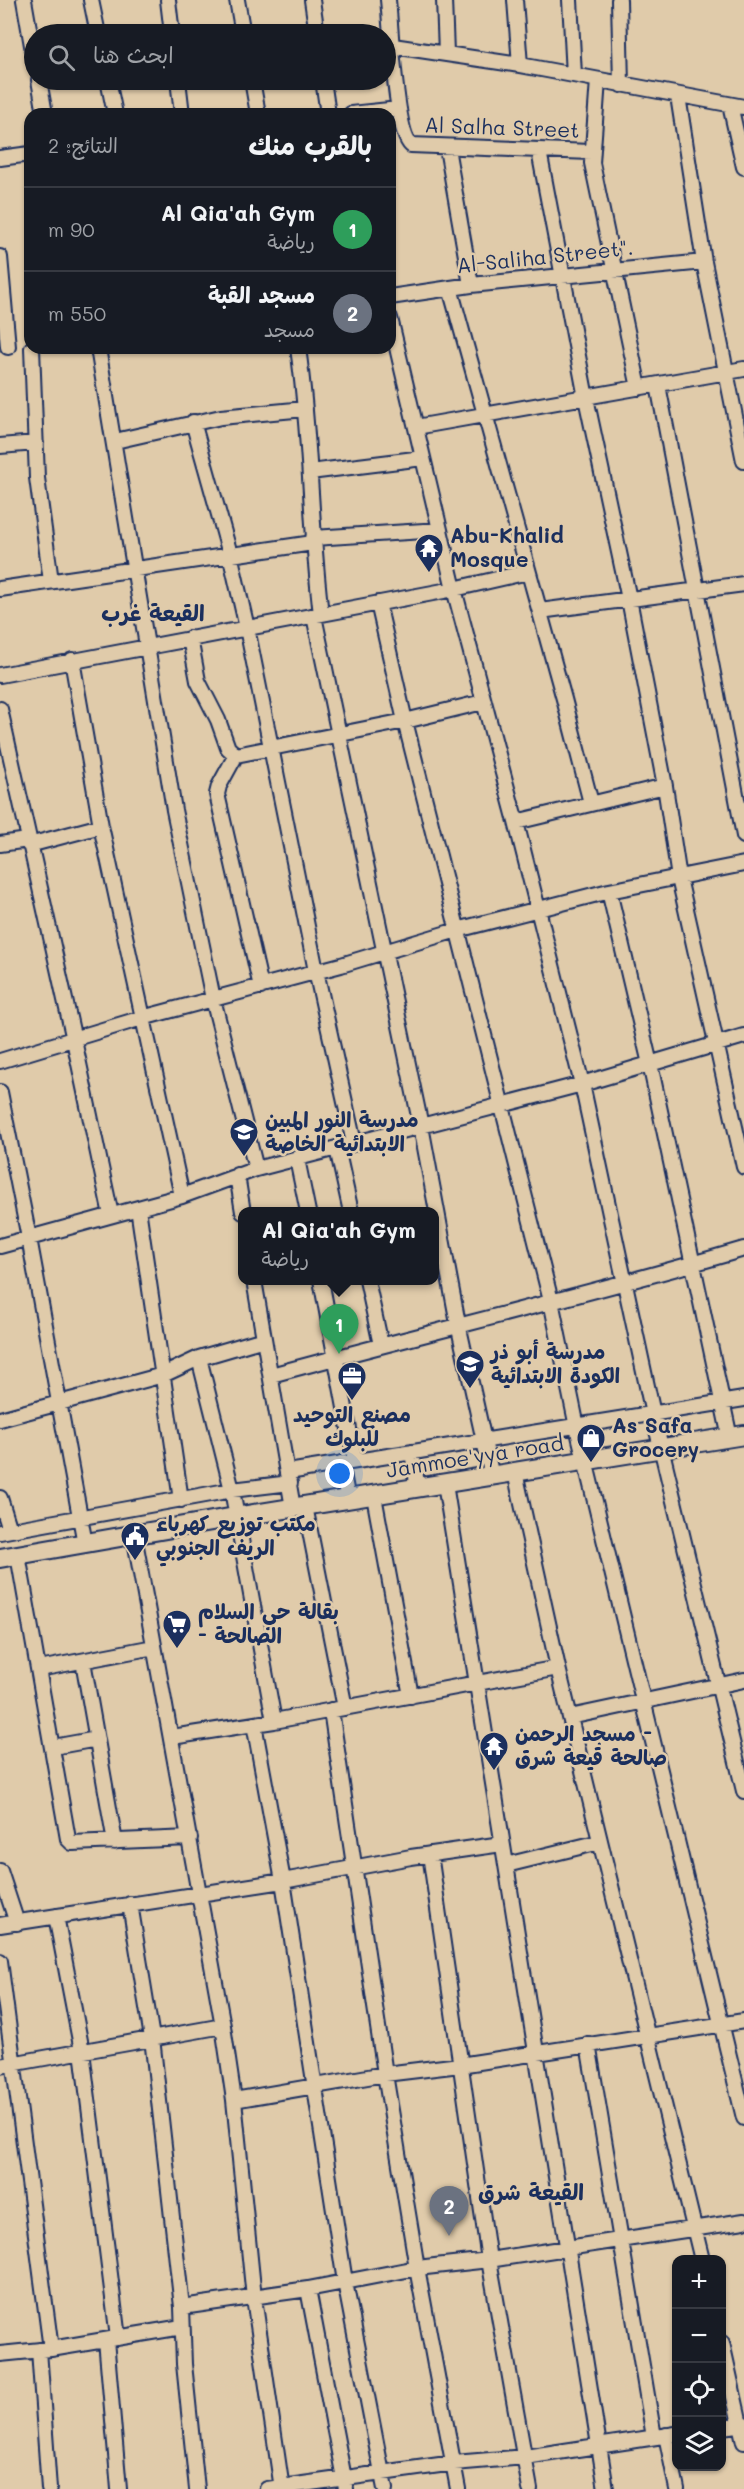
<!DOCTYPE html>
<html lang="ar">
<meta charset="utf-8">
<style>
body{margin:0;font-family:Mali,"Playpen Sans Arabic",sans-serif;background:#20242c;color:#f1f3f6;direction:rtl}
.controls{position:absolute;right:18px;bottom:18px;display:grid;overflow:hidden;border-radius:12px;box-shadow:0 2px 4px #0004}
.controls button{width:54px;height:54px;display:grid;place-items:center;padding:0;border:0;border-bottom:2px solid #363941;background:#171b24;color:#f1f3f6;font:30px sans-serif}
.you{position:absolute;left:340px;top:1474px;width:21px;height:21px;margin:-15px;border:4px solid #fff;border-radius:50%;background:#1a73e8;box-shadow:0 0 0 9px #1a73e833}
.badge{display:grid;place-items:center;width:39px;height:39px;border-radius:50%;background:#919bb2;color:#fff;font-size:20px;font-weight:700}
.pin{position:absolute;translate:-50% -50px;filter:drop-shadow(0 2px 3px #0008)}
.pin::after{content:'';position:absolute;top:32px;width:21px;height:18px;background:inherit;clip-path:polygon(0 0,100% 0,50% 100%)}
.popup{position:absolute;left:238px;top:1207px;width:201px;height:78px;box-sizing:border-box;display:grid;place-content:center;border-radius:12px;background:#171b24;filter:drop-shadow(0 2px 4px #0005);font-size:20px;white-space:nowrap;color:#9ea1a6}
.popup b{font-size:22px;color:#f1f3f6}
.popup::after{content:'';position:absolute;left:50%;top:100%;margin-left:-12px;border:12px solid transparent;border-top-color:#171b24}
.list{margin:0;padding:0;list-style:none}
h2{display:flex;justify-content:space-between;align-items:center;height:78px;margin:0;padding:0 24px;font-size:26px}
h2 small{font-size:20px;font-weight:400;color:#9ea1a6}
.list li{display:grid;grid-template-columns:39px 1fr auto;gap:18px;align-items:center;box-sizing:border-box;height:84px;padding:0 24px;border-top:2px solid #363941}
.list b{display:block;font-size:22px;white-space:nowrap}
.list p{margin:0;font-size:20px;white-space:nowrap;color:#9ea1a6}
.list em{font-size:20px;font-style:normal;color:#9ea1a6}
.icon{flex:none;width:33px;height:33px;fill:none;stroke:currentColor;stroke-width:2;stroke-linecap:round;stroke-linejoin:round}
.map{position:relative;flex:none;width:744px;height:2489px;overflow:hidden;direction:ltr}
.search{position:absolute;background:#171b24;box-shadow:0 2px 4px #0004;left:24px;top:24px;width:372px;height:66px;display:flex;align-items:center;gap:15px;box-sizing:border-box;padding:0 21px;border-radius:33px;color:#9ea1a6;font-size:22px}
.panel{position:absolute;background:#171b24;box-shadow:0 2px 4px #0004;left:24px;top:108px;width:372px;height:246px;border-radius:18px;direction:rtl}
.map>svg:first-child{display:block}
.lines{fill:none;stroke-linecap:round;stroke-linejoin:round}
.minor-casing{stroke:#1b2f5e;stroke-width:18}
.major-casing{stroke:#1b2f5e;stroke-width:22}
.minor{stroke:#e0cbaa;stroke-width:14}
.major{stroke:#e0cbaa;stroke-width:18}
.labels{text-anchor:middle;stroke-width:5;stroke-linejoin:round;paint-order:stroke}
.street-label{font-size:21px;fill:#1b2f5e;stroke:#e0cbaa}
.poi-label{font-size:21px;font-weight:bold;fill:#1b2f5e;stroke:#e0cbaa;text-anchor:start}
.neighbourhood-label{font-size:22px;font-weight:bold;fill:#1b2f5e;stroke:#e0cbaa}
</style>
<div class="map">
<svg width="744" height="2489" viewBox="0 0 744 2489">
<rect width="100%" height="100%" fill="#e0cbaa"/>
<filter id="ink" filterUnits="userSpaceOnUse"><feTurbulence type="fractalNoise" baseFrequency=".0167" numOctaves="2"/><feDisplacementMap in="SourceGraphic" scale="12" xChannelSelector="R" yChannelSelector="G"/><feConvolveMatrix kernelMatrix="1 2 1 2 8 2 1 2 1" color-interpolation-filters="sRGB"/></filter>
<g filter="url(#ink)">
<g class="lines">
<!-- minor casing -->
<g class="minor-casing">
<path id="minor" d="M24,0L34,57
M91,0L98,34
M168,0L172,34
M237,0L243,34
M312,0L317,34
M388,0C391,25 395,132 411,145L591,152
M444,0L446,53
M515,0L520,65
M570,0L574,75
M619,0L621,85
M393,46L520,65L744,107
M39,80L45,114
M108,80L115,114
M178,80L182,114
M252,80L258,114
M323,80L328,114
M598,80L592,163L639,388
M678,96L704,262L744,461
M730,105L744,167
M351,114L399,109
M447,148L471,285
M539,151L586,398L629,599L665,786L679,878L744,1167
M0,158L30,154
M0,257L8,347
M450,288L564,699L591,803
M390,297L471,285L704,262
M390,318L454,589L516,822L582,1084L653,1414L744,1791
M32,348L37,478L51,581
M98,348L174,810L213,999L256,1169
M298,348C311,436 310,526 321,614
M658,385L744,836
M193,422L230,554L247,628L316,971L354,1143
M416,427L744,369
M115,441L221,417L305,409
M0,446L36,443
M310,472L423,458
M313,538L440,530
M0,589L313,543
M378,603L405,721L551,1301L577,1427L744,2118
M540,611L744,584
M314,616L421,1126L458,1324L492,1477
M190,638L198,681L218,720L228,748L236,755L405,721L483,702
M72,660L101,826L182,1196
M0,675L454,589L528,572
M0,709L74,1040L111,1215
M236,755L219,786L217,794L261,987
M516,822L665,786
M0,844L28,840
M29,845L101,826
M609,891L650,1064L730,1438
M0,1061L142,1018L341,965L457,930L609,891L744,864
M0,1092L29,1238L85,1544
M337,1148L351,1212
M297,1159L308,1212
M237,1175L243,1212
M138,1208L181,1500
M0,1246L182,1196L256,1169L582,1084L744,1036
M254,1280L293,1508
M321,1280L355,1461
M367,1280L381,1345
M199,1358L232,1490L274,1721
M271,1375C428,1332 588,1295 744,1249
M0,1419L163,1375L199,1358L264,1339
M412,1452L418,1489
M341,1463L348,1500
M288,1472L744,1399
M515,1472L558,1668L702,2260
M445,1484L606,2489
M374,1496L411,1696
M0,1498L10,1530
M305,1506L345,1708
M0,1532L232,1490L290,1483
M134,1535L223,2026L234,2100L254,2298L282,2489
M18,1555L68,1839L72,1843L190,1838
M83,1661L115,1842
M39,1669L154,1647
M331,1710L385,2074L417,2268L458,2489
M570,1717L744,1680
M254,1724L283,1881L345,2282L385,2489
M172,1737L274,1721L558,1668
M53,1747L97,1739
M430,1854L489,2260L530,2489
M506,1865L600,1842
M0,1871L17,1923
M130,1904L152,2038L182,2307L184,2364L197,2489
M56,1916L82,2051L118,2338
M0,1925L283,1881L411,1857L502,1844
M0,1961L51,2349
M588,2044L654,2437
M0,2066L223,2026
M234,2100L385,2074L460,2065L744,2021
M308,2289L346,2489
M182,2307L308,2289L417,2268L489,2260L744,2221
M106,2340L119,2489
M722,2343L744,2442
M39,2350L49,2489
M0,2354L51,2349L182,2327
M722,2427L744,2424
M666,2435L677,2489
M267,2489L454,2463L525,2457L676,2434"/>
</g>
<!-- major casing -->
<g class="major-casing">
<path id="major" d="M0,1558L235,1517L744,1435"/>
</g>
<!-- minor -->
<use href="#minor" class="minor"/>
<!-- major -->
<use href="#major" class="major"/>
</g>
</g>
<!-- icons -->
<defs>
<g id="temple-pin" transform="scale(1.5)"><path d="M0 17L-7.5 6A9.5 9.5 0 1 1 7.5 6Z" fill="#1b2f5e" stroke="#e0cbaa"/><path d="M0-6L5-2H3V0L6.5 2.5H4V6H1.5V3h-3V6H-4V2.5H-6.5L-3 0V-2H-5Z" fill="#fff"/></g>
<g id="school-pin" transform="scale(1.5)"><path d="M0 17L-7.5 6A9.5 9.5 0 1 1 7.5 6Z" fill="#1b2f5e" stroke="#e0cbaa"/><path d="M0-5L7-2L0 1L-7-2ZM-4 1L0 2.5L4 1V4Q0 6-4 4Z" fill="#fff"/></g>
<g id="office-pin" transform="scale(1.5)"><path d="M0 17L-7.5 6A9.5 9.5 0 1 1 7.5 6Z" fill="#1b2f5e" stroke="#e0cbaa"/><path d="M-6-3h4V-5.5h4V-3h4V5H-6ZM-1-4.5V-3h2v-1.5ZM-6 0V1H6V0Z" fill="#fff"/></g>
<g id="shop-pin" transform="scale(1.5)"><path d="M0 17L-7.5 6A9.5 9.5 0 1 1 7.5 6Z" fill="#1b2f5e" stroke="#e0cbaa"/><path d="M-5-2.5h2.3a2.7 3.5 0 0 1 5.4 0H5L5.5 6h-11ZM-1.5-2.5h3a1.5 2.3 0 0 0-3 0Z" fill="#fff"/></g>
<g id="civic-pin" transform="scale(1.5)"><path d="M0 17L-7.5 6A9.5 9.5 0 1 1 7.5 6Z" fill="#1b2f5e" stroke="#e0cbaa"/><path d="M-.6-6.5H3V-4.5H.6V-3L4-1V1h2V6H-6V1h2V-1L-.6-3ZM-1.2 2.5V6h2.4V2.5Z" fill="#fff"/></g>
<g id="supermarket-pin" transform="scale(1.5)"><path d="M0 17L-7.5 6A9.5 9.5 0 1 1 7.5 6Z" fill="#1b2f5e" stroke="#e0cbaa"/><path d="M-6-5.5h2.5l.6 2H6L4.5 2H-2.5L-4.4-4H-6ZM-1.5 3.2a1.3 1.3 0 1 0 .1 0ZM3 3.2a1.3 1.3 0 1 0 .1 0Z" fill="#fff"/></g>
</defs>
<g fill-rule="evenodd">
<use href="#temple-pin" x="429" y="548"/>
<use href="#school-pin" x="244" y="1132"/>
<use href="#school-pin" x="470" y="1364"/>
<use href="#office-pin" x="352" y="1376"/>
<use href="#shop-pin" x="591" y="1438"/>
<use href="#civic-pin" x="135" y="1536"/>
<use href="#supermarket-pin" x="177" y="1624"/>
<use href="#temple-pin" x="494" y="1746"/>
</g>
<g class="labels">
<!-- street labels -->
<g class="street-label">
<text transform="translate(502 128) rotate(2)" y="7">Al Salha Street</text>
<text transform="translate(545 257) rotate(-6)" y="7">Al-Saliha Street".</text>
<text transform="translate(475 1457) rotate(-9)" y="7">Jammoe'yya road</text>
</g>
<!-- poi labels -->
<g class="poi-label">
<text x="450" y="543">Abu-Khalid<tspan x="450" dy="24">Mosque</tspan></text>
<text x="265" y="1127">مدرسة النور المبين<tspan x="265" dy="24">الابتدائية الخاصة</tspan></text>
<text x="491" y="1359">مدرسة أبو ذر<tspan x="491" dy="24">الكودة الابتدائية</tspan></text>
<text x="352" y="1422" text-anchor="middle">مصنع التوحيد<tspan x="352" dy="24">للبلوك</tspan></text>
<text x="612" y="1433">As Safa<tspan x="612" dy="24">Grocery</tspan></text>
<text x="156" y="1531">مكتب توزيع كهرباء<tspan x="156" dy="24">الريف الجنوبي</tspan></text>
<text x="198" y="1619">بقالة حي السلام<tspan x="198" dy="24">- الصالحة</tspan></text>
<text x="515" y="1741">مسجد الرحمن -<tspan x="515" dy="24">صالحة قيعة شرق</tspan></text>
</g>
<!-- neighbourhood labels -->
<g class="neighbourhood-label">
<text x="153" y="621">القيعة غرب</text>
<text x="531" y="2200">القيعة شرق</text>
</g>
</g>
</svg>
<div class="controls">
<button>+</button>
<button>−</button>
<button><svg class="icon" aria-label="locate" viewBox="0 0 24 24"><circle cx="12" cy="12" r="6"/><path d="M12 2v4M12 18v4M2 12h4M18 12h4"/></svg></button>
<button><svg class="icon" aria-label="layers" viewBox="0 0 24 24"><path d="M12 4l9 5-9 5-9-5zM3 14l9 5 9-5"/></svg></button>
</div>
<div class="you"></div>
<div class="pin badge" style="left:339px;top:1354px;background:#2e9e5b">1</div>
<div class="popup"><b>Al Qia'ah Gym</b>رياضة</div>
<div class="pin badge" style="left:449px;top:2236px;background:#6b7280">2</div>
<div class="search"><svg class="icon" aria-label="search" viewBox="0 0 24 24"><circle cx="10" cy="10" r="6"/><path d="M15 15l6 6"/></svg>ابحث هنا</div>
<section class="panel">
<h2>بالقرب منك<small>النتائج: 2</small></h2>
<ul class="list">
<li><span class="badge" style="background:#2e9e5b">1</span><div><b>Al Qia'ah Gym</b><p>رياضة</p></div><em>90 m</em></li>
<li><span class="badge" style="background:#6b7280">2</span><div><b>مسجد القبة</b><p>مسجد</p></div><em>550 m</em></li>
</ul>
</section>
</div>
